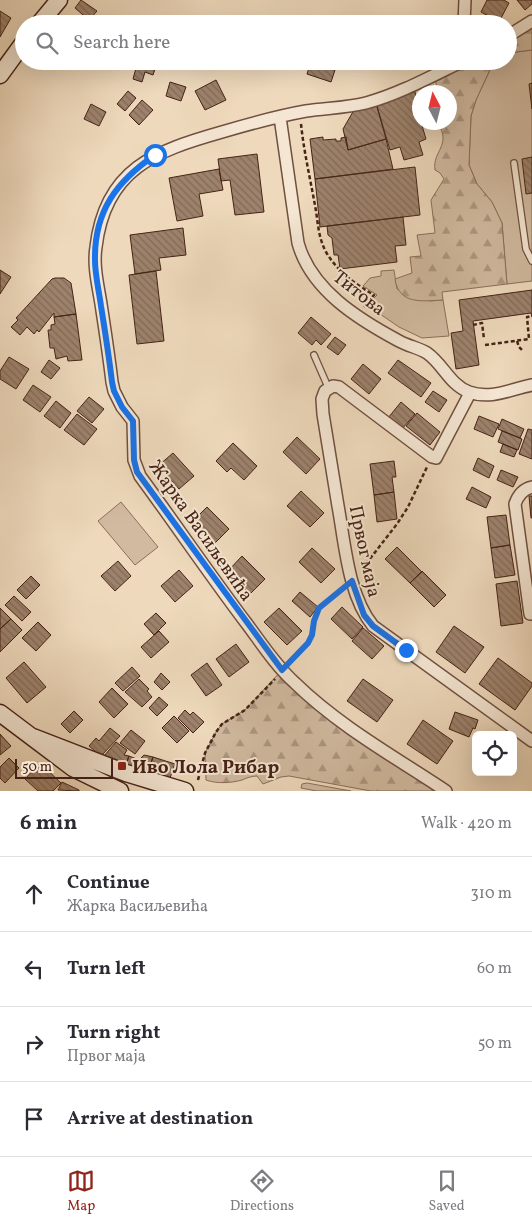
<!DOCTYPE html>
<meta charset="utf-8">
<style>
body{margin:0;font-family:Vollkorn,serif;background:#f7f7f7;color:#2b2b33}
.controls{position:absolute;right:15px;bottom:15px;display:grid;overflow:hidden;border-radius:8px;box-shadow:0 5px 20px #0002}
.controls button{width:45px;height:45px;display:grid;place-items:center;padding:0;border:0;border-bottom:1px solid #e1e1e2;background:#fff;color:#2b2b33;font:25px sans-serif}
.compass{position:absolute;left:412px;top:85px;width:45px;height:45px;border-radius:50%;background:#fff;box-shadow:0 5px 20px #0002;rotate:353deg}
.scale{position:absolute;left:15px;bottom:12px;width:98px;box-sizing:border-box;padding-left:5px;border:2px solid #462316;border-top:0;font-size:14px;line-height:18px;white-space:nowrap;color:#462316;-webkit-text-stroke:4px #f4e6d3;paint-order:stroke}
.stop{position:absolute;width:15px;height:15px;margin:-11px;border:4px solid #1a73e8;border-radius:50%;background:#fff}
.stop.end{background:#1a73e8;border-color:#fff;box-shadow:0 1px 5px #0008}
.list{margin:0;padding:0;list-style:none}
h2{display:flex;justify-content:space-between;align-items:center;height:65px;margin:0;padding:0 20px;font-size:21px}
h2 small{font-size:16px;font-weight:400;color:#7c7c81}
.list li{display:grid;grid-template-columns:32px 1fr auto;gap:15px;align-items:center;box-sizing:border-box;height:75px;padding:0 20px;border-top:1px solid #e1e1e2}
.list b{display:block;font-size:19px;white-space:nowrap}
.list p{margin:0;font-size:16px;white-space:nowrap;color:#7c7c81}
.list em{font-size:16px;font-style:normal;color:#7c7c81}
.icon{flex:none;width:28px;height:28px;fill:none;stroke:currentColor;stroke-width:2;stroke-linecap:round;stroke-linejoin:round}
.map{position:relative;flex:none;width:532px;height:791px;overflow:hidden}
.search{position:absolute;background:#fff;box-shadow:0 5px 20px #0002;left:15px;right:15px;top:15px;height:55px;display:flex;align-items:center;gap:12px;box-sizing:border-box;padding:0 18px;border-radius:28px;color:#7c7c81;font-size:19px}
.sheet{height:365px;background:#fff}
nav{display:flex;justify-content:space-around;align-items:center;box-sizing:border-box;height:70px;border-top:1px solid #e1e1e2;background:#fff;font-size:14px;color:#7c7c81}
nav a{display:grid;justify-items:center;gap:2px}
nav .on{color:#8f2418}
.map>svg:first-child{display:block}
.green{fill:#d1baa0;stroke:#8c6e5b}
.forest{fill:url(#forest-firs);stroke:#8c6e5b}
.building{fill:url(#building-back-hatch);stroke:#462316}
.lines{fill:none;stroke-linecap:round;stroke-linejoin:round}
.service-casing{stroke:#705040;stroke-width:8}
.minor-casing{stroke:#705040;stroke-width:14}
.secondary-casing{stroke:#462316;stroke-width:19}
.path{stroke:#462316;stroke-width:2.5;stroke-dasharray:4 2.5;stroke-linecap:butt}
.service{stroke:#f4e6d3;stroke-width:5.5}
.minor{stroke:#f4e6d3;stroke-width:11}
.secondary{stroke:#f4e6d3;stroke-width:16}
.route{stroke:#1a73e8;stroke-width:6}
.poi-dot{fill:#8f2418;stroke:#f4e6d3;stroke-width:2}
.labels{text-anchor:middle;stroke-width:4;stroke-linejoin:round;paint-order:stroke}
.street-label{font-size:19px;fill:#462316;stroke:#f4e6d3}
.poi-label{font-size:19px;font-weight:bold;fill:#462316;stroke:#f4e6d3;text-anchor:start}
</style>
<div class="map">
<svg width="532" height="791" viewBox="0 0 532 791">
<defs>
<pattern id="forest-firs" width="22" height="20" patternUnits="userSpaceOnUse" patternTransform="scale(1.25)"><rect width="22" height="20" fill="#d1baa0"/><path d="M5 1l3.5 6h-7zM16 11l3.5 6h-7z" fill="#ab9781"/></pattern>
<pattern id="building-back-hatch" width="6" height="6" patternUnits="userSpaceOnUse" patternTransform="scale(1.25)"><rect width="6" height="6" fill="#9d826c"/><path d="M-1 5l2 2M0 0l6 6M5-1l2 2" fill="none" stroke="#826a58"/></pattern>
</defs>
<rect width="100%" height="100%" fill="#eed9bc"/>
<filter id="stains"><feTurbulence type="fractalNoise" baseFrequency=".004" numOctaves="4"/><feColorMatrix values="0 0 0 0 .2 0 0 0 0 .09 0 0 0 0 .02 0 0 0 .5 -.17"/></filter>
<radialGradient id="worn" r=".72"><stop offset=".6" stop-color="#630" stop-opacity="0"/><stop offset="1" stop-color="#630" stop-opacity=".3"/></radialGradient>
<!-- green -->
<path class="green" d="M532,50V281L507,284L502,223L492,202L477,184L469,165L471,116L476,100L494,61H508V53Z
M394,270L397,289L430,301L443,300L449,336L422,338L399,327L367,305L377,295L363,286L370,278L381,276V271Z
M121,502L158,547L135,565L98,521Z
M307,783L351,791H317L301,788L302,784Z"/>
<!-- forest -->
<path class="forest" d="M532,21V50L508,53V36Z
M463,61H494L476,100L471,116L469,165L477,184L492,202L502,223L507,284L442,292L443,300C422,301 399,305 395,279L412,273L410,257L421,256L417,235L435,233L431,200L444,179L440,173L435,170C432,151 452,146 438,123L450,122V92H438L434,75Z
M282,670L295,683L446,791H371L289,776L281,777L263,784L257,776C251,776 247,778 242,780C231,783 217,784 206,780L205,753L216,732L222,724L245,710Z"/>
<!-- building -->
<path class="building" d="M81,0L97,11L89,20L75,8Z
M487,0H504L509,3L499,22L481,12Z
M517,0H532V4L525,10Z
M0,11L11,18L0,37Z
M138,61L156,66L153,75L145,72L142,82L133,79Z
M311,61H338L331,82L307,74Z
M216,80L226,100L205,110L195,91Z
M170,82L186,87L181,101L166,96Z
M532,83V109L529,84Z
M434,85L437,92H427L425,88Z
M128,91L136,98L125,111L117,104Z
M415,92L419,107H417L420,122H421L426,139L419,142L423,155L404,160L400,147L390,150L376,103Z
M142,100L153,110L139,125L129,115Z
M376,103L386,139L348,150L343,129L354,110Z
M91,104L106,112L99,126L84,119Z
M323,137V140L336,139V141H341V138L346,137L348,150L386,139L393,169L315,179L310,139Z
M257,154L264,212L235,215L230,180L221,181L218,159Z
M532,157V193L526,194L522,159Z
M415,167L420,215L320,227L315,179Z
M219,169L223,190L199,194L203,216L177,221L169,178Z
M403,217L406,245L395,246L397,262L340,269L338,255H334L332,238L328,235L327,226Z
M183,228L186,255L159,258L161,270L135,274L130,235Z
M0,270L11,277L0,294Z
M156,271L164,341L137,344L129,275Z
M55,278H64L71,283L76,314L54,317V313L39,332L37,330L34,334L27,327L20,335L11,327L18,320L16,318L52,279Z
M532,290V317L531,313L473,321L479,365L456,369L451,333L463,331L459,300Z
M76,314L82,360L68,361L67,356L56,359L54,348H50L48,330H51V325L55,324L54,317Z
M311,317L331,334L321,345L316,340L312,345L298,333Z
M335,337L346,345L338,355L327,347Z
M9,357L29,369L16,389L0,379V371Z
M49,360L60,368L51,379L41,372Z
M398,360L431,383L421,397L388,373Z
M363,364L381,379L369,394L351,379Z
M33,385L51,397L40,412L23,400Z
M433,391L447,400L439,412L425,402Z
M89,397L104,409L92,423L77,411Z
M56,401L71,413L60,428L44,416Z
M401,402L415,414L402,429L388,418Z
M417,413L440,432L430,445L406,426Z
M77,414L97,429L84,445L64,430Z
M479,416L499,424L493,437L474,429Z
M502,419L524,429L520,438L498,429Z
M528,429L532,430V459L519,454Z
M502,431L522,439L518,450L498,442Z
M297,437L320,459L306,474L283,452Z
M233,443L257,466L244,480L231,468L227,472L216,461Z
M503,444L517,450L514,457L500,452Z
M173,453L194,476L179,489L158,466Z
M478,458L494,466L489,478L473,470Z
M394,461L396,477H392L394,492L374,495L370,464Z
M501,470L518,477L513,487L497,480Z
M472,487L491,497L486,508L466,499Z
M301,491L324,513L310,527L287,506Z
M394,492L397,519L377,522L374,495Z
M529,496H532V518H531Z
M207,507L229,529L214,544L192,522Z
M506,515L510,545L491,548L487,517Z
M510,545L515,575L495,578L491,548Z
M397,547L422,572L410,583L385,559Z
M312,548L335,569L321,583L299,562Z
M242,556L265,579L250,594L227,572Z
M118,561L131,576L115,591L101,576Z
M179,570L193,586L175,602L161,586Z
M422,571L446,595L434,607L410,583Z
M31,576L40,585L26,599L17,590Z
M517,581L523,623L501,626L496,584Z
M300,592L318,607L310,617L292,601Z
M14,596L31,612L22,621L5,605Z
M342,607L363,627L352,639L331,619Z
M0,608L11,619L0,629Z
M279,608L302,631L287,645L264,622Z
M156,613L166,623L154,635L144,624Z
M11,619L22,630L0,652V629Z
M38,622L51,635L36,651L22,638Z
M454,626L484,647L465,673L436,652Z
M363,628L384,646L372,659L352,641Z
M159,631L169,642L151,658L141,647Z
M236,644L249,662L229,677L216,659Z
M498,658L532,683V686L515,710L479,684Z
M24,662L46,687L27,703L6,678Z
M207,663L222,685L206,696L191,675Z
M132,667L140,676L123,691L115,683Z
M161,673L170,682L162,690L154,682Z
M139,679L149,689L147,691L152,697L142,707L125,692Z
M363,679L393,700L377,722L347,701Z
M112,688L128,704L114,718L99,702Z
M159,697L168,705L157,716L149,708Z
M185,710L190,715L193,712L204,722L193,733L178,718Z
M74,711L83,720L70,733L61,724Z
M455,712L478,720L475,729L473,728L469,737L449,729Z
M174,716L189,731L177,743L162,728Z
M423,720L453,741L437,764L407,744Z
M110,728L120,736L101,756L89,746L96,738L99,741Z
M131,730L145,741L135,754L120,743Z
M0,734L11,746L0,755Z
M116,742L127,750L124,755L129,756L126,764L104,756Z
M144,755L153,757L148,772L126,764L129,756L139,760Z
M153,757L175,764L170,778L148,772Z
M9,758L19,768L5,783L0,778V767Z
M40,763L61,783L53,791H38L25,779Z
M62,782L79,790V791L58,790Z"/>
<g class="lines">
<!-- service casing -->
<g class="service-casing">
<path id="service" d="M514,163L526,249L532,261
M314,355L328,387"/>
</g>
<!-- minor casing -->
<g class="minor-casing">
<path id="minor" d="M464,24L465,0
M508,36L532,21
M280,117L298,243C311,290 358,319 399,341C408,346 419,348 427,353C443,364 450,385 469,392C491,400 511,389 532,385
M470,393L436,458L432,457L339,387L333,386L325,391L322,399L323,414C328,445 333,475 338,506C345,544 348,595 373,626L532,741
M530,614L515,504C518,495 523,489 532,487
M446,791C395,757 339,726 295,683C276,666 262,644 247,624C210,575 176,525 140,476L134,460L133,421L122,407L114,391L112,382C109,356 105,330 101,304C98,285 93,266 96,247C105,169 155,151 222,132C249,124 278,116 306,111C326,108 346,108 366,103C399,94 432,76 463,61"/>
</g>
<!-- secondary casing -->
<g class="secondary-casing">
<path id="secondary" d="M39,24L59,0
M0,75L24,42
M0,713L73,768L120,791
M33,737L126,773L185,791"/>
</g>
<!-- path -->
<path class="path" d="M301,124C304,153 311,182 316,211C318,225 319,239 326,252C337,271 355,284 374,295L364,307
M473,325L482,323L484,339
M517,341L519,347L522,350
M485,345L529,339L527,317L532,316
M362,569L397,524L408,507L427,467
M291,662L308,643L312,635L314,621L319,609L342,589
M198,780L205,753L216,732L222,724L245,710L275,679"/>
<!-- service -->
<use href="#service" class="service"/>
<!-- minor -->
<use href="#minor" class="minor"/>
<!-- secondary -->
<use href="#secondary" class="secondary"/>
</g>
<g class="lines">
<!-- route -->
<path class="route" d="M155,155C117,181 94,211 95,260C95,275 99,291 101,306C105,331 109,357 112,382L114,391L122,407L133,421L134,460L137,472L282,670L308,643L312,635L314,621L319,608L352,581L364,615L373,626L406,650"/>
</g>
<!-- markers -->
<rect class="poi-dot" x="117" y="761" width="10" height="10" rx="2.5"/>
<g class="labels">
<!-- street labels -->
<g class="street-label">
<text transform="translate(360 292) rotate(38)" y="7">Титова</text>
<text transform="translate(202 530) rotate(55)" y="7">Жарка Васиљевића</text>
<text transform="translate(366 551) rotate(78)" y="7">Првог маја</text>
</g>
<!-- poi labels -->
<g class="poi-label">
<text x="132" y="773">Иво Лола Рибар</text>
</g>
</g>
<rect width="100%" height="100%" filter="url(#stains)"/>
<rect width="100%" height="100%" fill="url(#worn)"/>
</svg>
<div class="controls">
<button><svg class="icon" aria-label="locate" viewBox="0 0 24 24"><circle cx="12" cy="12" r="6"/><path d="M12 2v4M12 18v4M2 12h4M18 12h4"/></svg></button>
</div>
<svg class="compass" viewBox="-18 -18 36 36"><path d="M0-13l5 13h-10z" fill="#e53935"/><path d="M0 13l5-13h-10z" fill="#7c7c81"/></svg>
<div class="scale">50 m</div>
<div class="stop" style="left:155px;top:155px"></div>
<div class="stop end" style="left:406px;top:650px"></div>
<div class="search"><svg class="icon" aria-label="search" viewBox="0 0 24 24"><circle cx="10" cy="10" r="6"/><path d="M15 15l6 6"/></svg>Search here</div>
</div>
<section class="sheet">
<h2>6 min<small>Walk · 420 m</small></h2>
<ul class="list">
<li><svg class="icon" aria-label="ahead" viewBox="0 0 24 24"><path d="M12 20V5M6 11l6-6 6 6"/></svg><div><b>Continue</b><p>Жарка Васиљевића</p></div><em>310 m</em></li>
<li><svg class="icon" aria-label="left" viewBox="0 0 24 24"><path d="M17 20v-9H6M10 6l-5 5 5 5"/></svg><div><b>Turn left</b></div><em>60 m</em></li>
<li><svg class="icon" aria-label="right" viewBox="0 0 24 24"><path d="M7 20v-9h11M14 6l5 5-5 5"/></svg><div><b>Turn right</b><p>Првог маја</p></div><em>50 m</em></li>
<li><svg class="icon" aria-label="arrive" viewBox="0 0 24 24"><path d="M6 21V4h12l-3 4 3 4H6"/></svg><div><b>Arrive at destination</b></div></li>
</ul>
</section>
<nav>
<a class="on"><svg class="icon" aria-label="map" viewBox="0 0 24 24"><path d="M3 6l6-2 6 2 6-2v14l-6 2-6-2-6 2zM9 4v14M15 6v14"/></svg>Map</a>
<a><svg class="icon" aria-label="directions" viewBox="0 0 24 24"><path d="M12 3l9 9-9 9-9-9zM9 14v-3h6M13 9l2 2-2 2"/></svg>Directions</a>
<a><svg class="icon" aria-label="saved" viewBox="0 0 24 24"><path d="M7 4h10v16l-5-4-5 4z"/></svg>Saved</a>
</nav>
